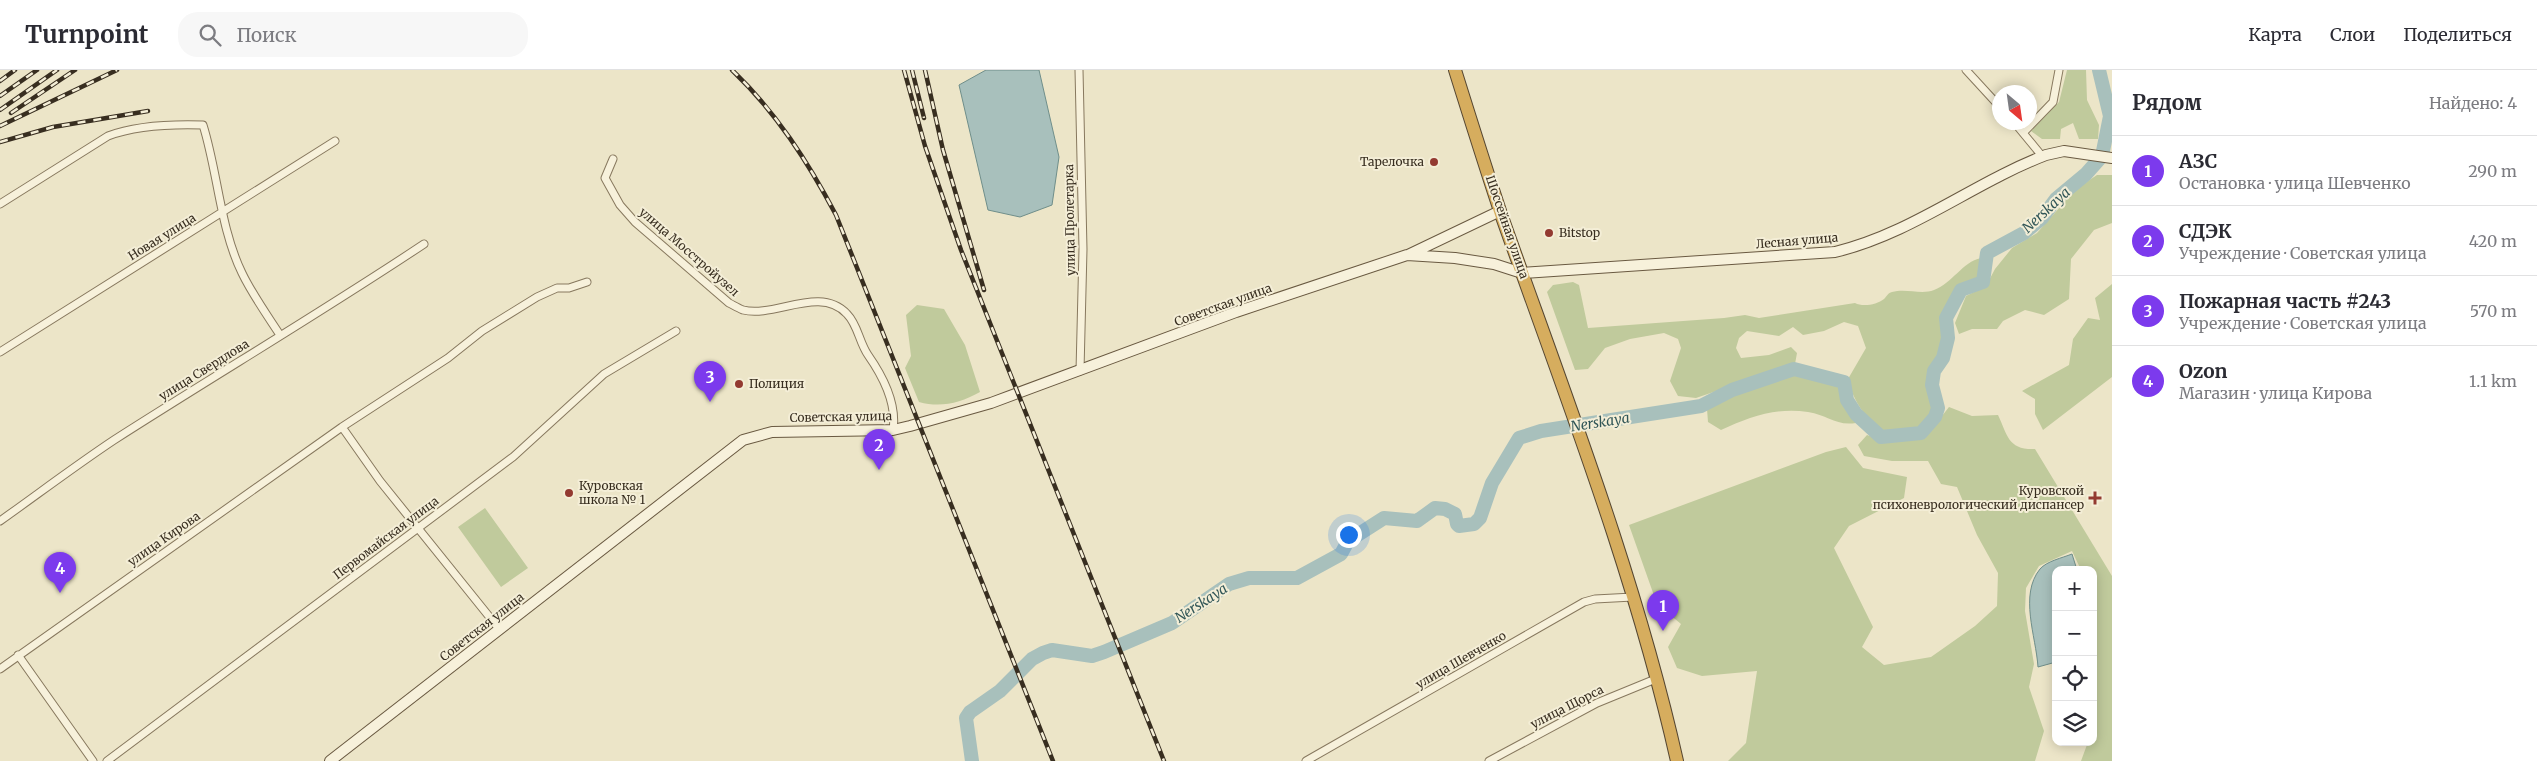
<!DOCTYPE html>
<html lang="ru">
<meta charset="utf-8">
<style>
body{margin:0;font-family:Merriweather,serif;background:#f7f7f7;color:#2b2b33}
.controls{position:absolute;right:15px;bottom:15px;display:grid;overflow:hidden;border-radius:10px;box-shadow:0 2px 12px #0003}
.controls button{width:45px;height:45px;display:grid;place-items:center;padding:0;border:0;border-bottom:1px solid #e1e1e2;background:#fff;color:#2b2b33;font:25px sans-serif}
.compass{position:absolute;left:1992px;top:15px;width:45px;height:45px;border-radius:50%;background:#fff;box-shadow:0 2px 12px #0003;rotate:151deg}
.you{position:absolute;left:1348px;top:464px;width:18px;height:18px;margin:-12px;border:4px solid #fff;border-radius:50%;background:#1a73e8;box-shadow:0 0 0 8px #1a73e833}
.badge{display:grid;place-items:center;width:32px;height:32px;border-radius:50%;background:#7c3aed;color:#fff;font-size:16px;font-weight:700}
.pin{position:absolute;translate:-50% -41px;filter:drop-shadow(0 1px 2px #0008)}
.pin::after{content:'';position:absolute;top:26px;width:18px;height:15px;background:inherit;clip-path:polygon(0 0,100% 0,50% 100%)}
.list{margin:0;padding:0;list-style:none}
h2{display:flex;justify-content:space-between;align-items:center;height:65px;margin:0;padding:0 20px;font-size:21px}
h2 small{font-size:16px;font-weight:400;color:#7c7c81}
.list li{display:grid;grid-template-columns:32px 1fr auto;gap:15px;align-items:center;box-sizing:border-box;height:70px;padding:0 20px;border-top:1px solid #e1e1e2}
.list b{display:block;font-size:19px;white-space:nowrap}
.list p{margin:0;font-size:16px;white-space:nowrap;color:#7c7c81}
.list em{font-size:16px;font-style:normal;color:#7c7c81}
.icon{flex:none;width:28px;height:28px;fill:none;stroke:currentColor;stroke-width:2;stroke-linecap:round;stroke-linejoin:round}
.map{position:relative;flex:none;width:2112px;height:691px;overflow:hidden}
header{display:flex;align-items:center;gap:30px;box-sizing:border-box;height:70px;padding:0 25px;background:#fff;border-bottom:1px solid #e1e1e2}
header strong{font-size:24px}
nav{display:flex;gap:28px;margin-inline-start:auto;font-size:18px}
.search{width:350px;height:45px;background:#f7f7f7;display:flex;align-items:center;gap:12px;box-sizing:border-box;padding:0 18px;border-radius:20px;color:#7c7c81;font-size:19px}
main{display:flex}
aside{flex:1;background:#fff}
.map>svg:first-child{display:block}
.green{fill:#c0ca9c}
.water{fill:#a8c0bc;stroke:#6f8e8a}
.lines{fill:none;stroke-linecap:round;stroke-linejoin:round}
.river{stroke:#a8c0bc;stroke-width:14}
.street-casing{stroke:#87785e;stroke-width:9}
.secondary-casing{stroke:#695941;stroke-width:12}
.highway-casing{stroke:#554631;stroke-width:14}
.street{stroke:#f7f1db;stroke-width:7}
.secondary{stroke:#f7f1db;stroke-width:10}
.highway{stroke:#d6ad5e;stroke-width:12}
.rail-casing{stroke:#382e20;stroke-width:4.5}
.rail{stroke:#f4eed7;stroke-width:2.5;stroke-dasharray:8;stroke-linecap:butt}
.poi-dot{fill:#933a31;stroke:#f4eed7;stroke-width:2}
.labels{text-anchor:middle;stroke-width:4;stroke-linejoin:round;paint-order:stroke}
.poi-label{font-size:12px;fill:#382e20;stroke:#f4eed7;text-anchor:start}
.street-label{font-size:12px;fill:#382e20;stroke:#f4eed7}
.water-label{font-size:14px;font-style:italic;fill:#315657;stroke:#f4eed7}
</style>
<header>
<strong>Turnpoint</strong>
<div class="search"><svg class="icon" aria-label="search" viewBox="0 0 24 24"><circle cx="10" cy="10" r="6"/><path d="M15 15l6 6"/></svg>Поиск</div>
<nav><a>Карта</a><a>Слои</a><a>Поделиться</a></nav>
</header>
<main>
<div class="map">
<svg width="2112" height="691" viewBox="0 0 2112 691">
<rect width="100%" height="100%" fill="#ece5c8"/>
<!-- green -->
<path class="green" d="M2067,0H2086L2087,30L2099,55L2098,69H2079L2073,53L2061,59L2060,69H2042L2031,61L2059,32Z
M2097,105H2112V153L2094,160L2071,189L2069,229L2044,245L2025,240L2003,251L1997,259H1972L1959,264L1955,253L1966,226L1986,216L1995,199L2012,178L2037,163L2076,119Z
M1981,188V201L1977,209L1958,217L1943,246L1945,268L1939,285L1930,298L1929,310L1930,326L1934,339L1919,359L1882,363C1865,346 1854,333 1848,309L1866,278L1858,256L1844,252L1824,261L1803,265L1793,257L1779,266L1747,261L1739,268L1736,278L1741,288L1769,285L1791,277L1797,283L1795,294L1696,328L1678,326L1670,311L1681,278L1678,269L1664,263L1630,269L1605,278L1588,299L1575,300L1547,222L1553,215L1573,212L1579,215L1588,258L1724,248L1745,245L1759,248L1855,233C1862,237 1877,235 1884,229C1887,226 1888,223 1892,222C1906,218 1921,225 1934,220C1953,213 1962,192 1981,188Z
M2112,214V307L2043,360L2035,344V329L2022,321L2069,295L2073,269L2088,248L2100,250L2095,228Z
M917,235L944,239L965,275L980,322C960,333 941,338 919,332L905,298L911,286L906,245Z
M1796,305L1833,312L1841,316V329L1856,353C1835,356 1828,345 1808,342C1776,337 1749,347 1721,360L1708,352L1707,339L1730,326Z
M1949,337L1972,346L1998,345C2008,366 2008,380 2035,379L2112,506V691H2081L2088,672H2093C2093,657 2096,645 2093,630V500H2081L2072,481L2039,496L2026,518L2025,541L2034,594L2029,617L2044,661L2035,691H1728L1746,673L1757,601L1702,606L1677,598L1668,577L1681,554L1657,534L1629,455L1826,382L1846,377L1863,398L1907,407L1904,428L1849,456L1834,478L1873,557L1862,577L1884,595L1931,587L1975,556L1997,536L1998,503L1977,465L1957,417L1941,414L1928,391H1892L1864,386L1858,375L1867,365L1881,370L1927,365Z
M485,438L528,498L501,517L458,457Z"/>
<!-- water -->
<path class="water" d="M986,0H1039L1059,87L1052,135L1020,147L988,140L959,15Z
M2072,484L2077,500H2056V592L2038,597C2036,566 2019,525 2040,499C2047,491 2062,488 2072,484Z"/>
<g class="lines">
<!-- river -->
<path class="river" d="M972,691L966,648L970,642L1000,621L1032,589L1043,583L1052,580L1092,586L1104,582L1172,553L1229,514L1249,508H1297L1341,484L1348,471L1384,448L1417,451L1435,438L1445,439L1455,444L1457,454L1459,456L1474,454L1480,448L1492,413L1519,368L1541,361L1701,336L1732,320L1794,299L1844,312L1847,330L1856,344L1881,367L1921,363L1935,347L1938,338L1932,315L1934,301L1943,288L1948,268L1946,248L1961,220L1983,212L1987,183L2024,163L2042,148L2056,129L2086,104L2102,86L2110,46L2099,0"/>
<!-- street casing -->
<g class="street-casing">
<path id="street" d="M1079,0L1083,179L1080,301
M1966,0L2000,37
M2014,52L2042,86
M2023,63L2053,32L2059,0
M613,89L605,108L620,135L635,152L729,233C733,235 738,238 743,240C775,248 820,215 847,244C858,255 859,272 868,285C882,305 897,334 893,360
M0,134L108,66C137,55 171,54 203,55C218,103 220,158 242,203C252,224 267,245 280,265
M0,282L335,71
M342,357L380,411L500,560
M0,451C38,424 75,396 114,370C217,304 322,242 424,174
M18,585L93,691
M0,599L342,357L448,288L482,261L537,227L557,218H569L587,212
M107,691L513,387L604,304L676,261
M1306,691L1584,532L1595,529L1633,527
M1489,691L1597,633L1658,608"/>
</g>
<!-- secondary casing -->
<g class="secondary-casing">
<path id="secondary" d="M1408,185L1500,141
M330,691L743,370L772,362L893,360L910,356L991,333L1236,242L1407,185L1455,188L1494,194L1522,203L1835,182C1913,163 1973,113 2046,85L2064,81L2112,88"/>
</g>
<!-- highway casing -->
<g class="highway-casing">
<path id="highway" d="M1455,0C1470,48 1485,96 1501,144C1565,325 1635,504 1677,691"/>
</g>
<!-- street -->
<use href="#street" class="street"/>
<!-- secondary -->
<use href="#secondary" class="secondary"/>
<!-- highway -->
<use href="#highway" class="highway"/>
<!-- rail casing -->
<g class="rail-casing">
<path id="rail" d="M732,0C776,42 808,92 836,145L1053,691
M904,0L925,76L961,180L1164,691
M912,0L924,48
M925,0L943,80L984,220
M0,11L15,0
M0,26L37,0
M0,40L57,0
M11,43L75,0
M0,56L117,0
M0,72L53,57L148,41"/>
</g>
<!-- rail -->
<use href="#rail" class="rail"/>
</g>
<!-- markers -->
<g class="poi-dot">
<circle cx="1434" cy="92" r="5"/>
<circle cx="1549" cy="163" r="5"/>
<circle cx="739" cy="314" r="5"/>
<circle cx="569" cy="423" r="5"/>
<path d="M2092.5 420.5h5v5h5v5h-5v5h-5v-5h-5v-5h5z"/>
</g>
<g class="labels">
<!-- poi labels -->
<g class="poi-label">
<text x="1424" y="96" text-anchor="end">Тарелочка</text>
<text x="1559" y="167">Bitstop</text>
<text x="749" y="318">Полиция</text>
<text x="579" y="420">Куровская<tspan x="579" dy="14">школа № 1</tspan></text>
<text x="2084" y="425" text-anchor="end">Куровской<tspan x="2084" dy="14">психоневрологический диспансер</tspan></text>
</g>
<!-- street labels -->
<g class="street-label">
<text transform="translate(1070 150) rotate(-91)" y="4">улица Пролетарка</text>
<text transform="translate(1507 157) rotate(71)" y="4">Шоссейная улица</text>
<text transform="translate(162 167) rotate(-32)" y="4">Новая улица</text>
<text transform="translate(1797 171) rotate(-5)" y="4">Лесная улица</text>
<text transform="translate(689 182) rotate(41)" y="4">улица Мосстройузел</text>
<text transform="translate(1223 235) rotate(-20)" y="4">Советская улица</text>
<text transform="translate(204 300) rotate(-32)" y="4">улица Свердлова</text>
<text transform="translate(841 347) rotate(-1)" y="4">Советская улица</text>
<text transform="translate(386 468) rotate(-37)" y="4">Первомайская улица</text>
<text transform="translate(164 469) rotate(-35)" y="4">улица Кирова</text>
<text transform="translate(482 557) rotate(-38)" y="4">Советская улица</text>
<text transform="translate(1461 590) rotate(-30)" y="4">улица Шевченко</text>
<text transform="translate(1567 637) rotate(-27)" y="4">улица Щорса</text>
</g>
<!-- water labels -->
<g class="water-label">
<text transform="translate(2046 140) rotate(-43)" y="5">Nerskaya</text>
<text transform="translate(1600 352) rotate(-9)" y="5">Nerskaya</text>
<text transform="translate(1201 533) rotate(-33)" y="5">Nerskaya</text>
</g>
</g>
</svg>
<div class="controls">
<button>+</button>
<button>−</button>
<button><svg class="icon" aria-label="locate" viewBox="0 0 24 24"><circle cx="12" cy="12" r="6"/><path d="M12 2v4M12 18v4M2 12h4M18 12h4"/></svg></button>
<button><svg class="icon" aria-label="layers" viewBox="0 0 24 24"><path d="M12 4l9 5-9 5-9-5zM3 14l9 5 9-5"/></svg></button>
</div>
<svg class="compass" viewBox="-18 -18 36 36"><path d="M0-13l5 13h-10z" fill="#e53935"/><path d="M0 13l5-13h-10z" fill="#7c7c81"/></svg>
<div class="you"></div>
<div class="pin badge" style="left:1663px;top:561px">1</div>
<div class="pin badge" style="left:879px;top:400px">2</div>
<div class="pin badge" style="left:710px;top:332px">3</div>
<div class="pin badge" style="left:60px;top:523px">4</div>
</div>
<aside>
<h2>Рядом<small>Найдено: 4</small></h2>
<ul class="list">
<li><span class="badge">1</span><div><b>АЗС</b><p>Остановка · улица Шевченко</p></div><em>290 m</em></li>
<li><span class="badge">2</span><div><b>СДЭК</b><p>Учреждение · Советская улица</p></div><em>420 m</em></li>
<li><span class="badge">3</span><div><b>Пожарная часть #243</b><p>Учреждение · Советская улица</p></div><em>570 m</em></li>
<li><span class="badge">4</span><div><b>Ozon</b><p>Магазин · улица Кирова</p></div><em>1.1 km</em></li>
</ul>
</aside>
</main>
